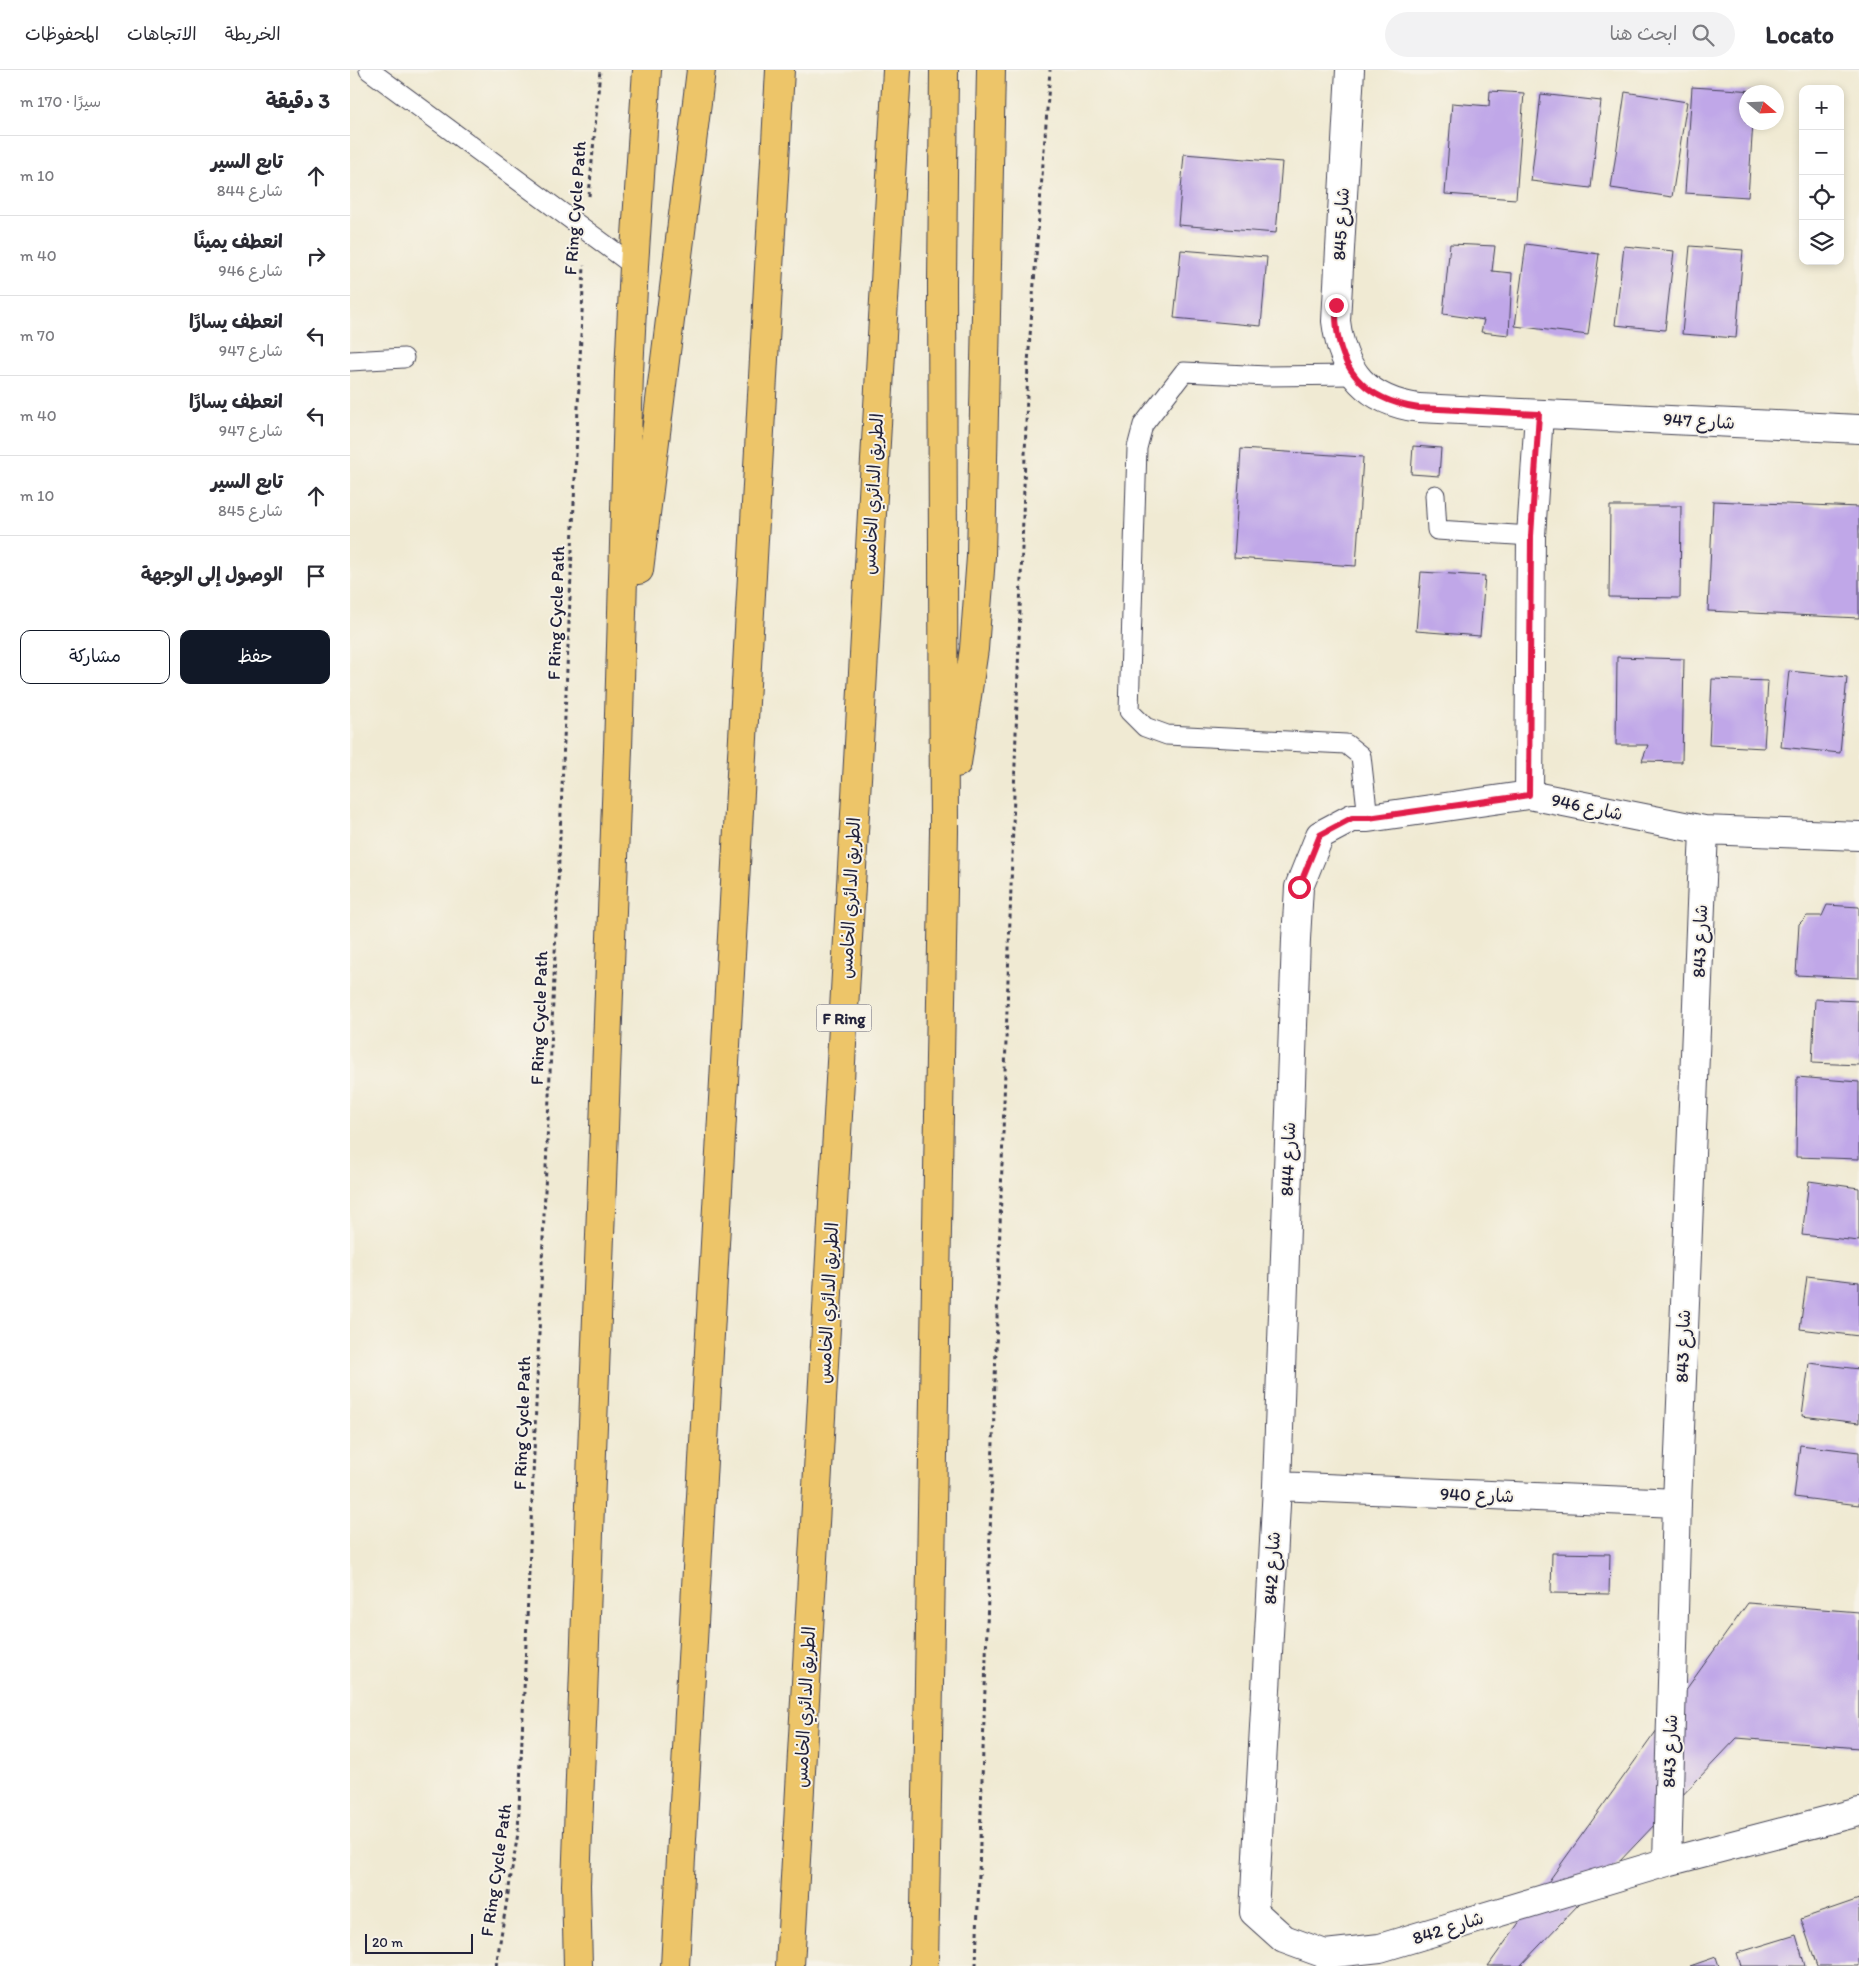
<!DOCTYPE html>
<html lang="ar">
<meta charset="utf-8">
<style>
body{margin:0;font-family:Itim,"Playpen Sans Arabic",sans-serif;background:#f2f2f3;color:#2b2b33;direction:rtl}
.controls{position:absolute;right:15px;top:15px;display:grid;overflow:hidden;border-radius:10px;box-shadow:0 2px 8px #0003}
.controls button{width:45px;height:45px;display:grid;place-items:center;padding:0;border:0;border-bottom:1px solid #e1e1e2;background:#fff;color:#2b2b33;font:25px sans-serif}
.compass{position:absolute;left:1389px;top:15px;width:45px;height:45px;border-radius:50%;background:#fff;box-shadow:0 2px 8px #0003;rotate:109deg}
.scale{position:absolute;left:15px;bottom:12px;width:108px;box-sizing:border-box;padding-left:5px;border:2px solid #22223b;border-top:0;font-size:14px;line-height:18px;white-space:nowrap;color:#22223b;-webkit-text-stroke:4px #f7f3e8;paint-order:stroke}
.stop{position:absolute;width:15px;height:15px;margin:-11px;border:4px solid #e11d48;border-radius:50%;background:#fff}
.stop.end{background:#e11d48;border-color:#fff;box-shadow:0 1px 5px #0008}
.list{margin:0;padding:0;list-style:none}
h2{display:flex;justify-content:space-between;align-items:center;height:65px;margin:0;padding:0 20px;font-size:21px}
h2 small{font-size:16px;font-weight:400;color:#7c7c81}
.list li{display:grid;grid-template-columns:32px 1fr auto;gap:15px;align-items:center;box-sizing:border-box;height:80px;padding:0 20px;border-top:1px solid #e1e1e2}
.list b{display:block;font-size:19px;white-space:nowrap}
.list p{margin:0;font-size:16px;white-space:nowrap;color:#7c7c81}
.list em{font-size:16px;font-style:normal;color:#7c7c81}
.actions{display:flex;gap:10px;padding:15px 20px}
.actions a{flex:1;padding:11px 0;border:1px solid #111827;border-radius:10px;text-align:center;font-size:18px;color:#111827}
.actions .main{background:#111827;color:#fff}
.icon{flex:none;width:28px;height:28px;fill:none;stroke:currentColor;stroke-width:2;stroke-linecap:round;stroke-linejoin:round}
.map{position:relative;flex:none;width:1509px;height:1896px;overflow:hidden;direction:ltr}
header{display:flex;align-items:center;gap:30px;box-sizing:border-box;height:70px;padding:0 25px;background:#fff;border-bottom:1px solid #e1e1e2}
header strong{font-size:24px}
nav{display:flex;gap:28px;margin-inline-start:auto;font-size:18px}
.search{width:350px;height:45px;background:#f2f2f3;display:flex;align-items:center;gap:12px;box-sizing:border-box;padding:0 18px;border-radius:28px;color:#7c7c81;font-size:19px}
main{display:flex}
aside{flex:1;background:#fff}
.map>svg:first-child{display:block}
.building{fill:#c0a7e8}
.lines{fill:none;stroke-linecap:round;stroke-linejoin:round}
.service-casing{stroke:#414052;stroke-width:21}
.minor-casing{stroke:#414052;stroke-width:30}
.trunk-casing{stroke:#414052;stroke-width:30}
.path{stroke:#414052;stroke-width:3;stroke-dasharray:4 4;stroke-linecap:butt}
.service{stroke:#fff;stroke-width:19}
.minor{stroke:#fff;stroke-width:28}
.trunk{stroke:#edc569;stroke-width:28}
.route{stroke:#e11d48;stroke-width:6}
.labels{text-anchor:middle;stroke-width:4;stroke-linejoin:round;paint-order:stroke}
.shield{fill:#f7f3e8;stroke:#62616f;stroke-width:1}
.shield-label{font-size:16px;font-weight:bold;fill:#22223b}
.street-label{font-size:18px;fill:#22223b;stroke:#f7f3e8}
</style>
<header>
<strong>Locato</strong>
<div class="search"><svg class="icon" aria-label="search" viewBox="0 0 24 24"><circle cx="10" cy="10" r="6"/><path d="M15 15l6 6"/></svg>ابحث هنا</div>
<nav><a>الخريطة</a><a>الاتجاهات</a><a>المحفوظات</a></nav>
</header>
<main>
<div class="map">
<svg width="1509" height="1896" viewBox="0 0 1509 1896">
<rect width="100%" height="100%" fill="#f7f3e8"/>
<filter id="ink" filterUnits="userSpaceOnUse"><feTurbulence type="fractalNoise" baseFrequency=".02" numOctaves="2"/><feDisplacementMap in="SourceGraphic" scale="10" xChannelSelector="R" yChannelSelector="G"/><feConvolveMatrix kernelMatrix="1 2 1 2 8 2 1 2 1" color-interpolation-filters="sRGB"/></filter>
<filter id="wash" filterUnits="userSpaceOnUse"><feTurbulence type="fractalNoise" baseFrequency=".0096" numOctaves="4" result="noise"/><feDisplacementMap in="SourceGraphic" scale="20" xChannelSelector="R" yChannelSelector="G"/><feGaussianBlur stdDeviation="1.12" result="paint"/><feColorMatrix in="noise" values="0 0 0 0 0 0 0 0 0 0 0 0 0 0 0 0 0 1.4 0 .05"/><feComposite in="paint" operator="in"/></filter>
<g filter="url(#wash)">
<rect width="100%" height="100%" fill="#f0ead3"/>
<g id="blocks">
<!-- building -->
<path class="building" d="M1342,17L1405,21V22H1396V52H1403L1398,127L1335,123Z
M1140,21L1174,23L1166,129L1095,124L1102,33L1139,36Z
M1275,22L1337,32L1322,127L1261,118Z
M1191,24L1251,31L1241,118L1181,111Z
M834,84L932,92L926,163L828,155Z
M1100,174L1145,176L1142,201L1162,203L1159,265L1131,262L1134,250L1093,244Z
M1176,174L1249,184L1238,265L1165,256Z
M1274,176L1324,181L1315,260L1265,255Z
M1340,176L1393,180L1386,268L1332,264Z
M831,180L917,187L911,256L824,248Z
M1063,376L1091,378L1089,406L1061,404Z
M891,379L1013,387L1006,496L884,488Z
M1363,431L1509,437V548L1358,541Z
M1260,436H1331L1330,528L1259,527Z
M1071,502L1135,506L1130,566L1066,561Z
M1267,587L1334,589L1332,692L1292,691L1298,675H1266Z
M1439,601L1497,607L1490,683L1431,677Z
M1362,609L1418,611L1414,678L1359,675Z
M1477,835L1509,837V908L1446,905L1449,854L1457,846H1472Z
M1465,929L1509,931V995L1462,993Z
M1447,1007L1509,1012V1089L1446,1087Z
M1459,1111L1509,1118V1171L1452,1165Z
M1457,1206L1509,1212V1266L1450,1259Z
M1459,1293L1509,1299V1353L1452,1346Z
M1450,1375L1509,1382V1435L1444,1427Z
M1202,1483L1260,1484L1259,1524L1201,1523Z
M1398,1533L1509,1542V1678L1387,1668L1170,1896H1138Z
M1509,1829V1896H1467L1451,1849Z
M1446,1865L1455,1896H1391L1387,1883Z
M1366,1887L1369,1896H1340Z"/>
</g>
</g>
<g filter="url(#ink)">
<use href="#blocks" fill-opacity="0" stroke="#414052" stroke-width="1"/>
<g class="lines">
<!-- service casing -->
<g class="service-casing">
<path id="service" d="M19,0L284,196
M0,291L54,288
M1004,305L917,306L834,302L793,355L787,378L779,641L795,657L817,665L996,674L1011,686L1018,748
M1085,425L1087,460L1181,466"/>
</g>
<!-- minor casing -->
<g class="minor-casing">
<path id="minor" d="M1000,0L986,251C992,302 1017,331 1069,338L1509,359
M1179,725L1181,466L1189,344
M1509,766L1354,760L1179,725L1018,748H1002L970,765L949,817L946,869L927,1416L904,1842L934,1869L975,1884L1030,1878L1317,1792L1509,1742
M927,1416L1327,1433
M1317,1792L1327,1433L1354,760"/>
</g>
<!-- trunk casing -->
<g class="trunk-casing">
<path id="trunk" d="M289,500L351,0
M607,693L624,579L631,487L641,0
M228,1896L226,1815L268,679L279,303L284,196L297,0
M325,1896L430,0
M440,1896L547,0
M574,1896L594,761L592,214L594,0"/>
</g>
<!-- path -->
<path class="path" d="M239,126L250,0
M146,1896L168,1763L234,195
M626,1896L678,293L700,0"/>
<!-- service -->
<use href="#service" class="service"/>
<!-- minor -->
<use href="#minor" class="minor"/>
<!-- trunk -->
<use href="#trunk" class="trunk"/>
</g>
</g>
<g class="lines" filter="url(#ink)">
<!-- route -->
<path class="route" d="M949,817L970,765L1002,748H1018L1179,725L1181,466L1189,344L1069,338C1010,330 984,293 986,235"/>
</g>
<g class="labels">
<!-- shield labels -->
<rect class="shield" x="466.5" y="934.5" width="55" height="27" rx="4"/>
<g class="shield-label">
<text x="494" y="954">F Ring</text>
</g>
<!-- street labels -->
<g class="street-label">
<text transform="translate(225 138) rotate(-86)" y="6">F Ring Cycle Path</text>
<text transform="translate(991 154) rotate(-87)" y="6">شارع 845</text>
<text transform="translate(1349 351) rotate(3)" y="6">شارع 947</text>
<text transform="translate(523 424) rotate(-87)" y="6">الطريق الدائري الخامس</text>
<text transform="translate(206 543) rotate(-88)" y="6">F Ring Cycle Path</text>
<text transform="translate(1237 737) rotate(12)" y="6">شارع 946</text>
<text transform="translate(500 828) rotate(-87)" y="6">الطريق الدائري الخامس</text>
<text transform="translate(1350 871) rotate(-88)" y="6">شارع 843</text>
<text transform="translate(189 948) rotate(-88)" y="6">F Ring Cycle Path</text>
<text transform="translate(938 1089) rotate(-88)" y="6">شارع 844</text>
<text transform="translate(478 1233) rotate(-87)" y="6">الطريق الدائري الخامس</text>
<text transform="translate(1333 1276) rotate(-88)" y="6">شارع 843</text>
<text transform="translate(172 1353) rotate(-88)" y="6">F Ring Cycle Path</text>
<text transform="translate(1127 1425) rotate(2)" y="6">شارع 940</text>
<text transform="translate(922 1498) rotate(-87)" y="6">شارع 842</text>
<text transform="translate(455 1637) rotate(-87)" y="6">الطريق الدائري الخامس</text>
<text transform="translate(1320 1681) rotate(-88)" y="6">شارع 843</text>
<text transform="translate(146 1800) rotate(-82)" y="6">F Ring Cycle Path</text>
<text transform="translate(1098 1858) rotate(-17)" y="6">شارع 842</text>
</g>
</g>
</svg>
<div class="controls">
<button>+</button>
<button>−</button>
<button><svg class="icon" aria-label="locate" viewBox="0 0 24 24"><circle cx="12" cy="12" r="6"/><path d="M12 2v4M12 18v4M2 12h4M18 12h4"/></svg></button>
<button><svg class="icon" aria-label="layers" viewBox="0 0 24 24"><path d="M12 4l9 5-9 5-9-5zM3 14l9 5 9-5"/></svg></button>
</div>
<svg class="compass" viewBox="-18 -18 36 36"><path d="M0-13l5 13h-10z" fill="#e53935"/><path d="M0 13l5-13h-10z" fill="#7c7c81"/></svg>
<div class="scale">20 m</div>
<div class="stop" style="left:949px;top:817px"></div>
<div class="stop end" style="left:986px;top:235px"></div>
</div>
<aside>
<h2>3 دقيقة<small>سيرًا · 170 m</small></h2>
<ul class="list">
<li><svg class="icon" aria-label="ahead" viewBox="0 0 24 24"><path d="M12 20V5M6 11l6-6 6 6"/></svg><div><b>تابع السير</b><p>شارع 844</p></div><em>10 m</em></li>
<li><svg class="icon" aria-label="right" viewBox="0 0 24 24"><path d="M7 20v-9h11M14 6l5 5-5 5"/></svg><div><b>انعطف يمينًا</b><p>شارع 946</p></div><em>40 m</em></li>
<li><svg class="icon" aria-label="left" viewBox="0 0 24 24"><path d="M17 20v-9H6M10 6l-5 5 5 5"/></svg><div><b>انعطف يسارًا</b><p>شارع 947</p></div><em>70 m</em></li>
<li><svg class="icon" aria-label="left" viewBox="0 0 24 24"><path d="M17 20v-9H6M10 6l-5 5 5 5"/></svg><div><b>انعطف يسارًا</b><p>شارع 947</p></div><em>40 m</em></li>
<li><svg class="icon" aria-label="ahead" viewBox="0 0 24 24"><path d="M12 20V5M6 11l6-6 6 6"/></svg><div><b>تابع السير</b><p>شارع 845</p></div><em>10 m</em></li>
<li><svg class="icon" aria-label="arrive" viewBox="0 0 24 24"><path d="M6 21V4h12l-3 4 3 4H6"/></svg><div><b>الوصول إلى الوجهة</b></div></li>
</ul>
<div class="actions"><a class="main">حفظ</a><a>مشاركة</a></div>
</aside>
</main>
